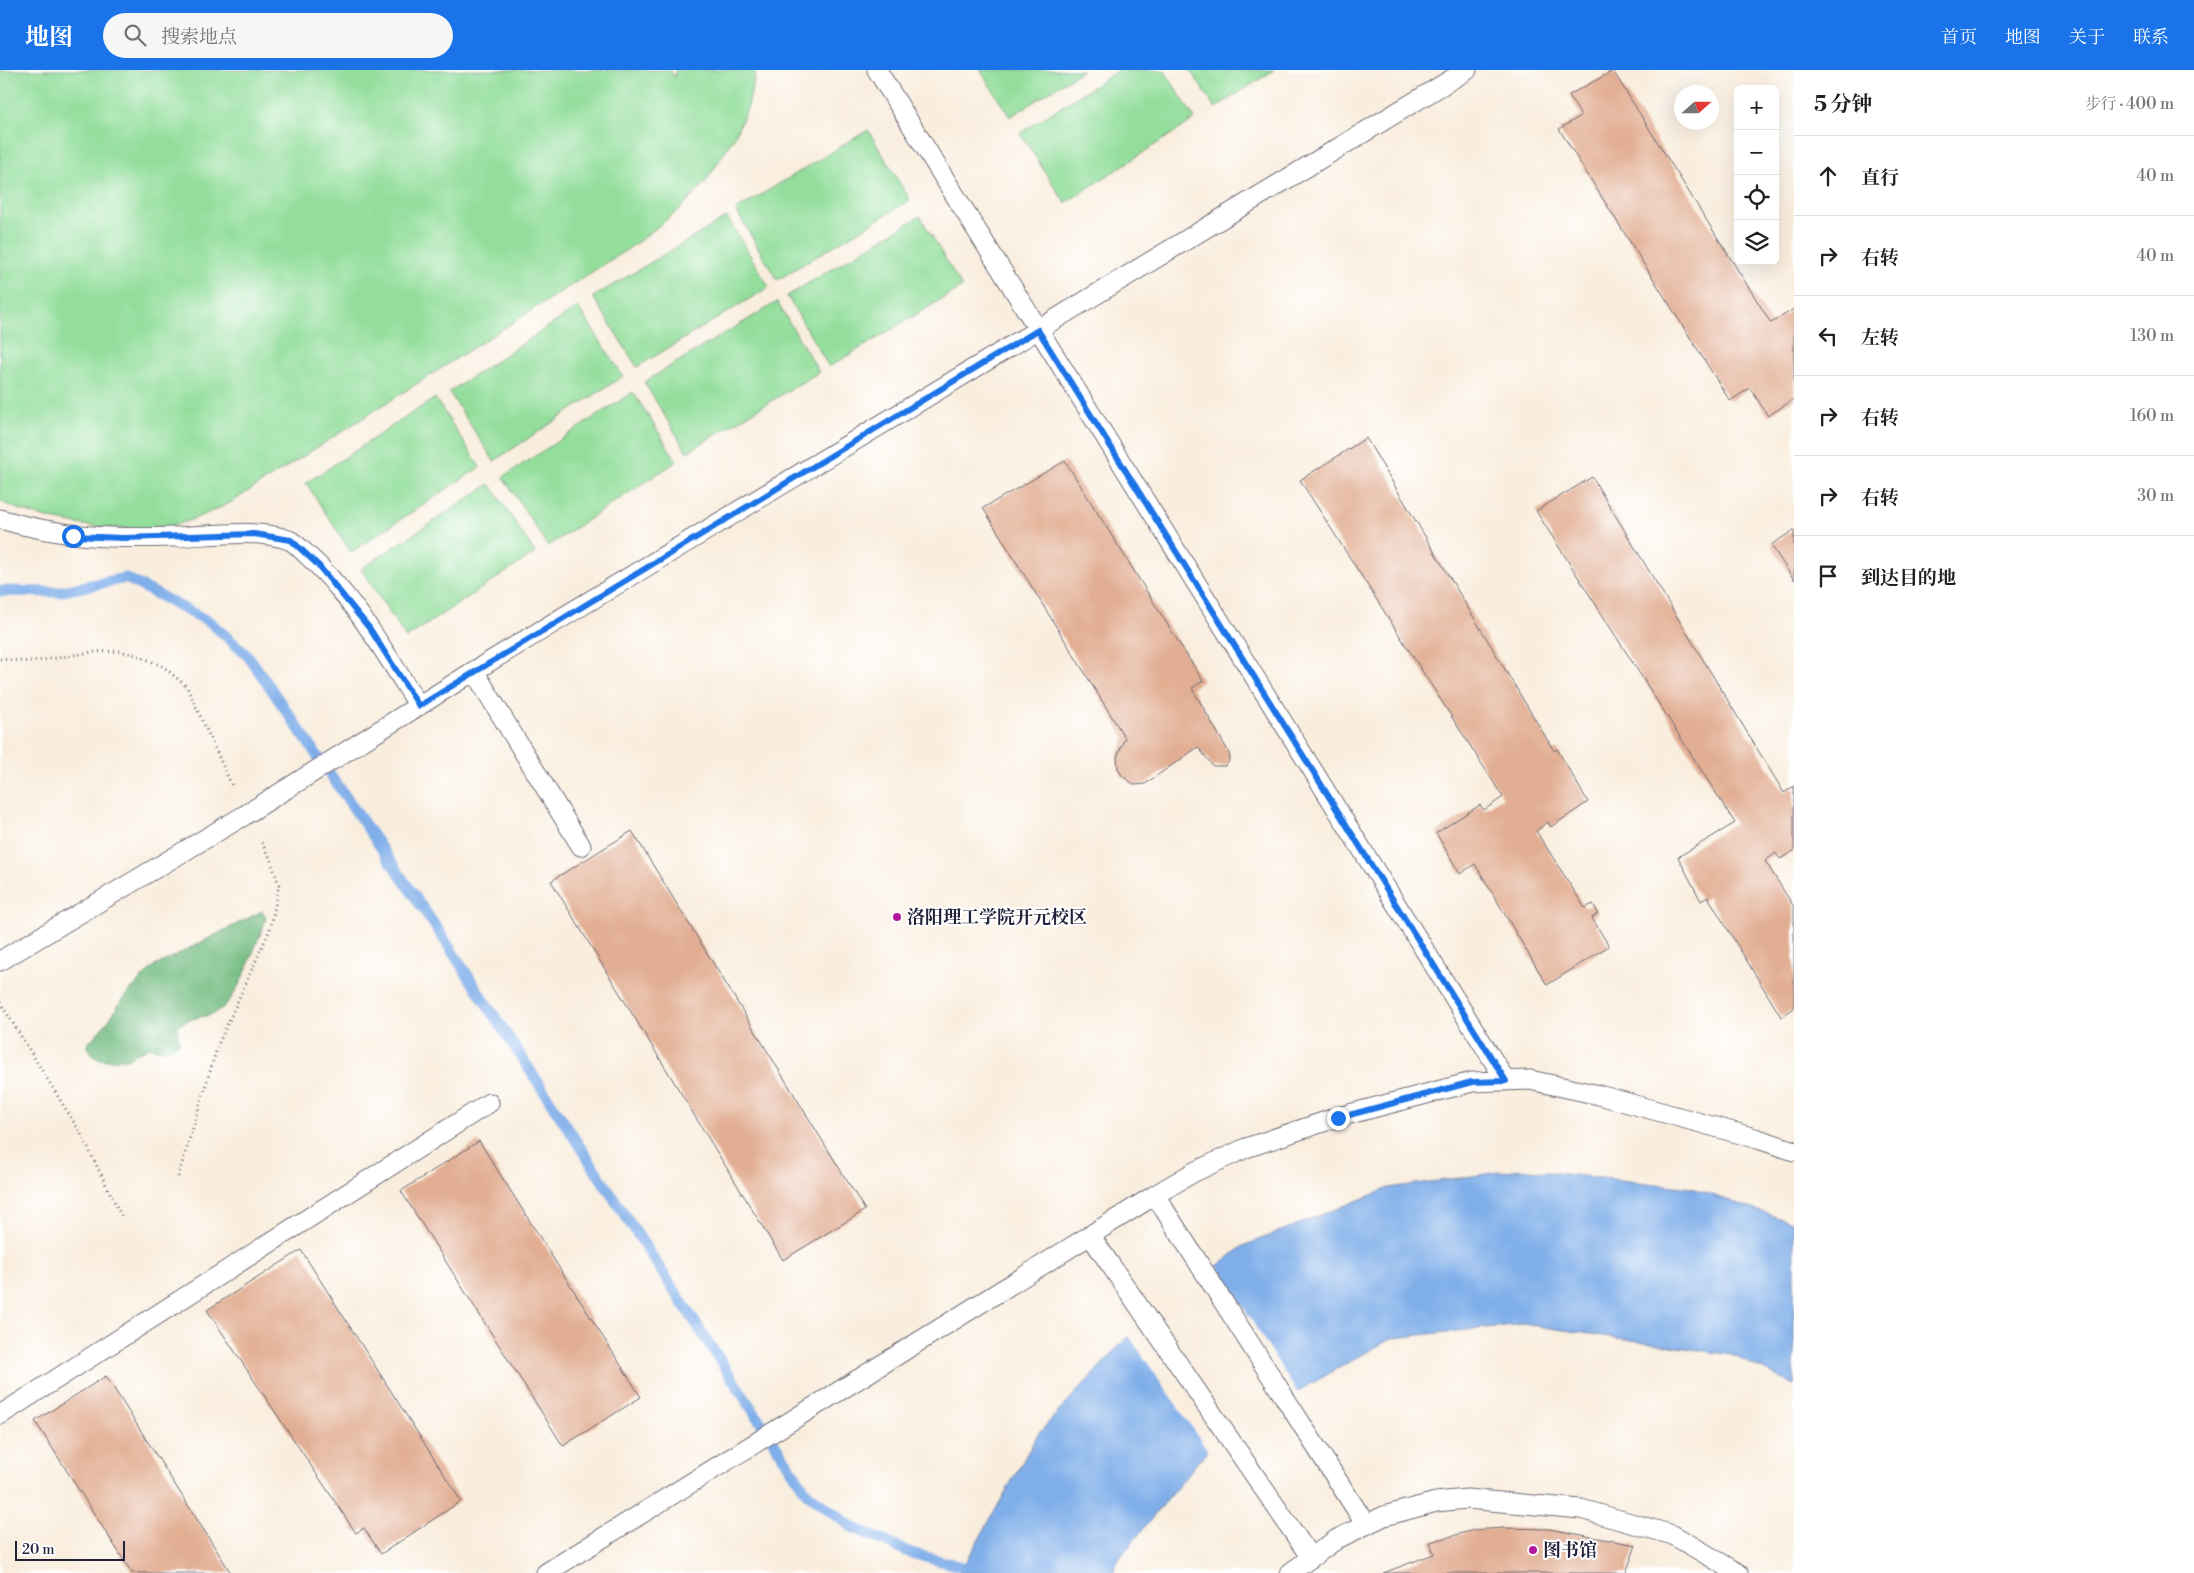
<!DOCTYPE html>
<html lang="zh">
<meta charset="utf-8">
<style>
body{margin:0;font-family:"Libre Bodoni","Noto Serif SC",serif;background:#f6f6f6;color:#202124}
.controls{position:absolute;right:15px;top:15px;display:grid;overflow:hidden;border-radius:8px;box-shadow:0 5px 20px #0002}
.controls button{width:45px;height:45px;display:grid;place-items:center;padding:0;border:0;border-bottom:1px solid #e0e0e0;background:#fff;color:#202124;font:25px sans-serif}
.compass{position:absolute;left:1674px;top:15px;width:45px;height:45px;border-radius:50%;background:#fff;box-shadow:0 5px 20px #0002;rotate:69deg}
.scale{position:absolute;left:15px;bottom:12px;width:110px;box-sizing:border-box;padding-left:5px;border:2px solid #22223b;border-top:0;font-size:14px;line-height:18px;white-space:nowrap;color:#22223b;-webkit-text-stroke:4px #fff;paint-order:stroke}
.stop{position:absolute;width:15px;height:15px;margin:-11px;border:4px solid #1a73e8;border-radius:50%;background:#fff}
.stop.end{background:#1a73e8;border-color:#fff;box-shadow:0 1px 5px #0008}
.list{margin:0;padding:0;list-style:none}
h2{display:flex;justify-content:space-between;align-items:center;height:65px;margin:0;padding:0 20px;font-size:21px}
h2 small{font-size:16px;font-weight:400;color:#757577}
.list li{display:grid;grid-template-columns:32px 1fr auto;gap:15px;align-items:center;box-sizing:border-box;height:80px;padding:0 20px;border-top:1px solid #e0e0e0}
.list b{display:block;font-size:19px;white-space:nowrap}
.list em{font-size:16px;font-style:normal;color:#757577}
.icon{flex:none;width:28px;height:28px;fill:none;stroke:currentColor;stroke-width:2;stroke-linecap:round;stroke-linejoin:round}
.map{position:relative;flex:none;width:1794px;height:1503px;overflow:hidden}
header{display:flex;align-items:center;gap:30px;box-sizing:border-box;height:70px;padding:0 25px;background:#1a73e8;color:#fff}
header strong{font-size:24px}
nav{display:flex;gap:28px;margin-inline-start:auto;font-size:18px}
.search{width:350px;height:45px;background:#f6f6f6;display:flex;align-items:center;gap:12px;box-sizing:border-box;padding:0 18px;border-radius:28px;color:#757577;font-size:19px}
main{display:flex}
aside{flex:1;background:#fff}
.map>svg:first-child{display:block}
.green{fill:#93de9b;stroke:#5a806b}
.forest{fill:#76bd83;stroke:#4c705f}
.water{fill:#7faee9;stroke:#506892}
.pier{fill:#f9eede}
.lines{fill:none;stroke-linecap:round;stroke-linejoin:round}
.stream{stroke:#7faee9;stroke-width:11}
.building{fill:#e2ae93}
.lane-casing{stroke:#6d6974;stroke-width:21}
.path{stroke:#6d6974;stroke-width:3;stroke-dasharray:1 4;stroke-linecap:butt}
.lane{stroke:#fff;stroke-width:19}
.route{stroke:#1a73e8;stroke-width:6}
.poi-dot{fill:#b5179e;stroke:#fff;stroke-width:2}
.labels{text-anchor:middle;stroke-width:4;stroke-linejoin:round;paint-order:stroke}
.poi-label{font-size:18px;font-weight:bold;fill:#22223b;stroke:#fff;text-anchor:start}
</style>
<header>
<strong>地图</strong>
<div class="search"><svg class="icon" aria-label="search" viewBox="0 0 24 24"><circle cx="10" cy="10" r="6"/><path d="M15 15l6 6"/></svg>搜索地点</div>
<nav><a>首页</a><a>地图</a><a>关于</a><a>联系</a></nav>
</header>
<main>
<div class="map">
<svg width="1794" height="1503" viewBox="0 0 1794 1503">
<rect width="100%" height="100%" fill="#fff"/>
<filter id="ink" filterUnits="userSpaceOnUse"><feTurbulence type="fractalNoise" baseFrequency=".02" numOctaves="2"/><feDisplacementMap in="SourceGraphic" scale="10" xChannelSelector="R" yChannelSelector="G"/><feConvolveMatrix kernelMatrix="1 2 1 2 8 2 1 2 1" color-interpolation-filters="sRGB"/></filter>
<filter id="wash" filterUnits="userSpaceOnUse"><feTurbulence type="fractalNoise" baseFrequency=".0096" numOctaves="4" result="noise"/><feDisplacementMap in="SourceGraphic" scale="20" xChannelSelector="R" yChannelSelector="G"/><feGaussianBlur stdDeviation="1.12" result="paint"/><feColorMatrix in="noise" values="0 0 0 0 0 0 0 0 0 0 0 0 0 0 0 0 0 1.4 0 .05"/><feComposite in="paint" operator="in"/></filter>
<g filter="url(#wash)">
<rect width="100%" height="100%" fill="#f9eede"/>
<!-- green -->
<path class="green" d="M0,0H670L675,7V0H756L748,36L735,66L704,114L680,139L634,175L230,433C210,442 190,452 169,456C124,465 40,452 0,431Z
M980,0H1083L1010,47Z
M1119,0H1164L1195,49L1065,133L1020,63Z
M1190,0H1274L1215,38Z
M868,60L910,130L777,210L736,140Z
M920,146L962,217L829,297L787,226Z
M727,147L769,217L637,297L593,227Z
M777,232L819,302L687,382L644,312Z
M578,237L623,306L494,391L449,322Z
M633,322L677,391L548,476L503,407Z
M435,328L480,397L351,482L306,413Z
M490,414L535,483L406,568L361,499Z"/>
<!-- forest -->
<path class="forest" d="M262,841L266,847L263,858C253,880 238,931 217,942C203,949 189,946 177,957L179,973C169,981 161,981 149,977L127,989L104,990L94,987L86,976L109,950L123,928L153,897Z"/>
<!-- water -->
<path class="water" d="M1520,1099L1692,1118L1794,1153V1315L1732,1285L1523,1254L1392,1268L1219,1366L1117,1491L1113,1503H960L1038,1364L1132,1262L1243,1176L1389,1118Z"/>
<!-- pier -->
<path class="pier" d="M1216,1194L1298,1324L1221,1368L1209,1382L1127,1263Z"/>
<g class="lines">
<!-- stream -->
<path class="stream" d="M0,521L58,522L126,508L210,552L249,587L438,860L807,1423L852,1457L911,1483L963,1497"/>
</g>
<g id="blocks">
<!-- building -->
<path class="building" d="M1613,1L1771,253L1794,239V329L1768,346L1750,318L1730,331L1559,59L1581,46L1569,25Z
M1366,368L1554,681L1557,679L1588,732L1551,757L1548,752L1536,761L1585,838L1593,834L1598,843L1592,848L1609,876L1547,915L1475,794L1460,804L1436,763L1480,735L1484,740L1503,727L1300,410Z
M1065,391L1203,611L1192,618L1228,681L1230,687L1228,693L1225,696H1213L1198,677L1145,714L1135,715L1122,706L1118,698L1117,687L1125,668L983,438Z
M1592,407L1784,723L1794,716V781L1780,789L1776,783L1765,791L1794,837V938L1781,947L1708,827L1701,831L1678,787L1735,753L1536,441Z
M1794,460V510L1771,475Z
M632,761L865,1140L783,1190L551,811Z
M479,1071L641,1327L563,1376L401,1121Z
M301,1180L461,1431L381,1484L364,1458L356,1463L207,1240Z
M106,1306L231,1503H132L35,1351Z
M1503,1458L1549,1459L1636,1475L1626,1503H1383L1434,1484L1430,1472L1474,1460Z"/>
</g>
</g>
<g filter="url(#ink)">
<use href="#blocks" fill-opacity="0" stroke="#6d6974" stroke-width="1"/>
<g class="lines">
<!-- lane casing -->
<g class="lane-casing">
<path id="lane" d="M877,0L1506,1011
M0,449C61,467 109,469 172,467C208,466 256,458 289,470C294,472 300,478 304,482C352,524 385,583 419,636
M474,601L581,776
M0,891L245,745L474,601L1467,0
M1155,1125L1366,1455
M1090,1165L1311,1488
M0,1345L489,1033
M546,1503L1155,1125L1194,1102L1246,1078L1338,1047L1472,1012L1530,1010L1599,1025L1755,1068L1794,1081
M1290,1503L1337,1469L1384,1446L1436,1432L1467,1429L1581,1439L1673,1465L1738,1503"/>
</g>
<!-- path -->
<path class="path" d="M0,589L31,592L93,582L119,581L137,585L164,597L187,617L233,718
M0,932L81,1064L122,1147
M178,1107L218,975L271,857L279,815L270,788L260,770"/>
<!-- lane -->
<use href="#lane" class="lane"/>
</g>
</g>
<g class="lines" filter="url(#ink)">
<!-- route -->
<path class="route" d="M73,466L124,468L254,464L291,470L318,495L370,559L419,636L1038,260L1506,1011L1472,1012L1338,1048"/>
</g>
<!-- markers -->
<g class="poi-dot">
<circle cx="897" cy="847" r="5"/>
<circle cx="1533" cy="1480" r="5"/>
</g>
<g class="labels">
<!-- poi labels -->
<g class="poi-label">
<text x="907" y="853">洛阳理工学院开元校区</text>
<text x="1543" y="1486">图书馆</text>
</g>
</g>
</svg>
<div class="controls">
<button>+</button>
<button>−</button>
<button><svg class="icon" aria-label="locate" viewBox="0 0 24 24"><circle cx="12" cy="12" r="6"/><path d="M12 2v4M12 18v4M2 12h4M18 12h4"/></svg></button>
<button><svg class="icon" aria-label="layers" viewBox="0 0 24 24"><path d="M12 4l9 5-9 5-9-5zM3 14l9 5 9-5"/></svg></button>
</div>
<svg class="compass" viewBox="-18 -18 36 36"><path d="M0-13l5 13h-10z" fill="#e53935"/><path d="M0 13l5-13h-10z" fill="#757577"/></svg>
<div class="scale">20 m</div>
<div class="stop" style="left:73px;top:466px"></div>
<div class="stop end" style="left:1338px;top:1048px"></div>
</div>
<aside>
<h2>5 分钟<small>步行 · 400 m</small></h2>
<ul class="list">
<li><svg class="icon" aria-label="ahead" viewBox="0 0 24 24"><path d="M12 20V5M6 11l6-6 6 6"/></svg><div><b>直行</b></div><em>40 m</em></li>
<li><svg class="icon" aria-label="right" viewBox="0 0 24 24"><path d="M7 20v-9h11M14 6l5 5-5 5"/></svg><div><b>右转</b></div><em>40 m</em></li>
<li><svg class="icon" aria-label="left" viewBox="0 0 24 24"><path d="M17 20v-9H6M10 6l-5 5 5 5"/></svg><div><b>左转</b></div><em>130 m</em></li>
<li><svg class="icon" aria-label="right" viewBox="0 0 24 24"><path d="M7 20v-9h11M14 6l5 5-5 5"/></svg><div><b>右转</b></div><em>160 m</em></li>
<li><svg class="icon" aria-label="right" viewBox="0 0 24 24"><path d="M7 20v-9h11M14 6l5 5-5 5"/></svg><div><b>右转</b></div><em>30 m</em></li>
<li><svg class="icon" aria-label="arrive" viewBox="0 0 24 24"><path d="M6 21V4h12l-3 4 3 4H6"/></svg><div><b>到达目的地</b></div></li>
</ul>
</aside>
</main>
